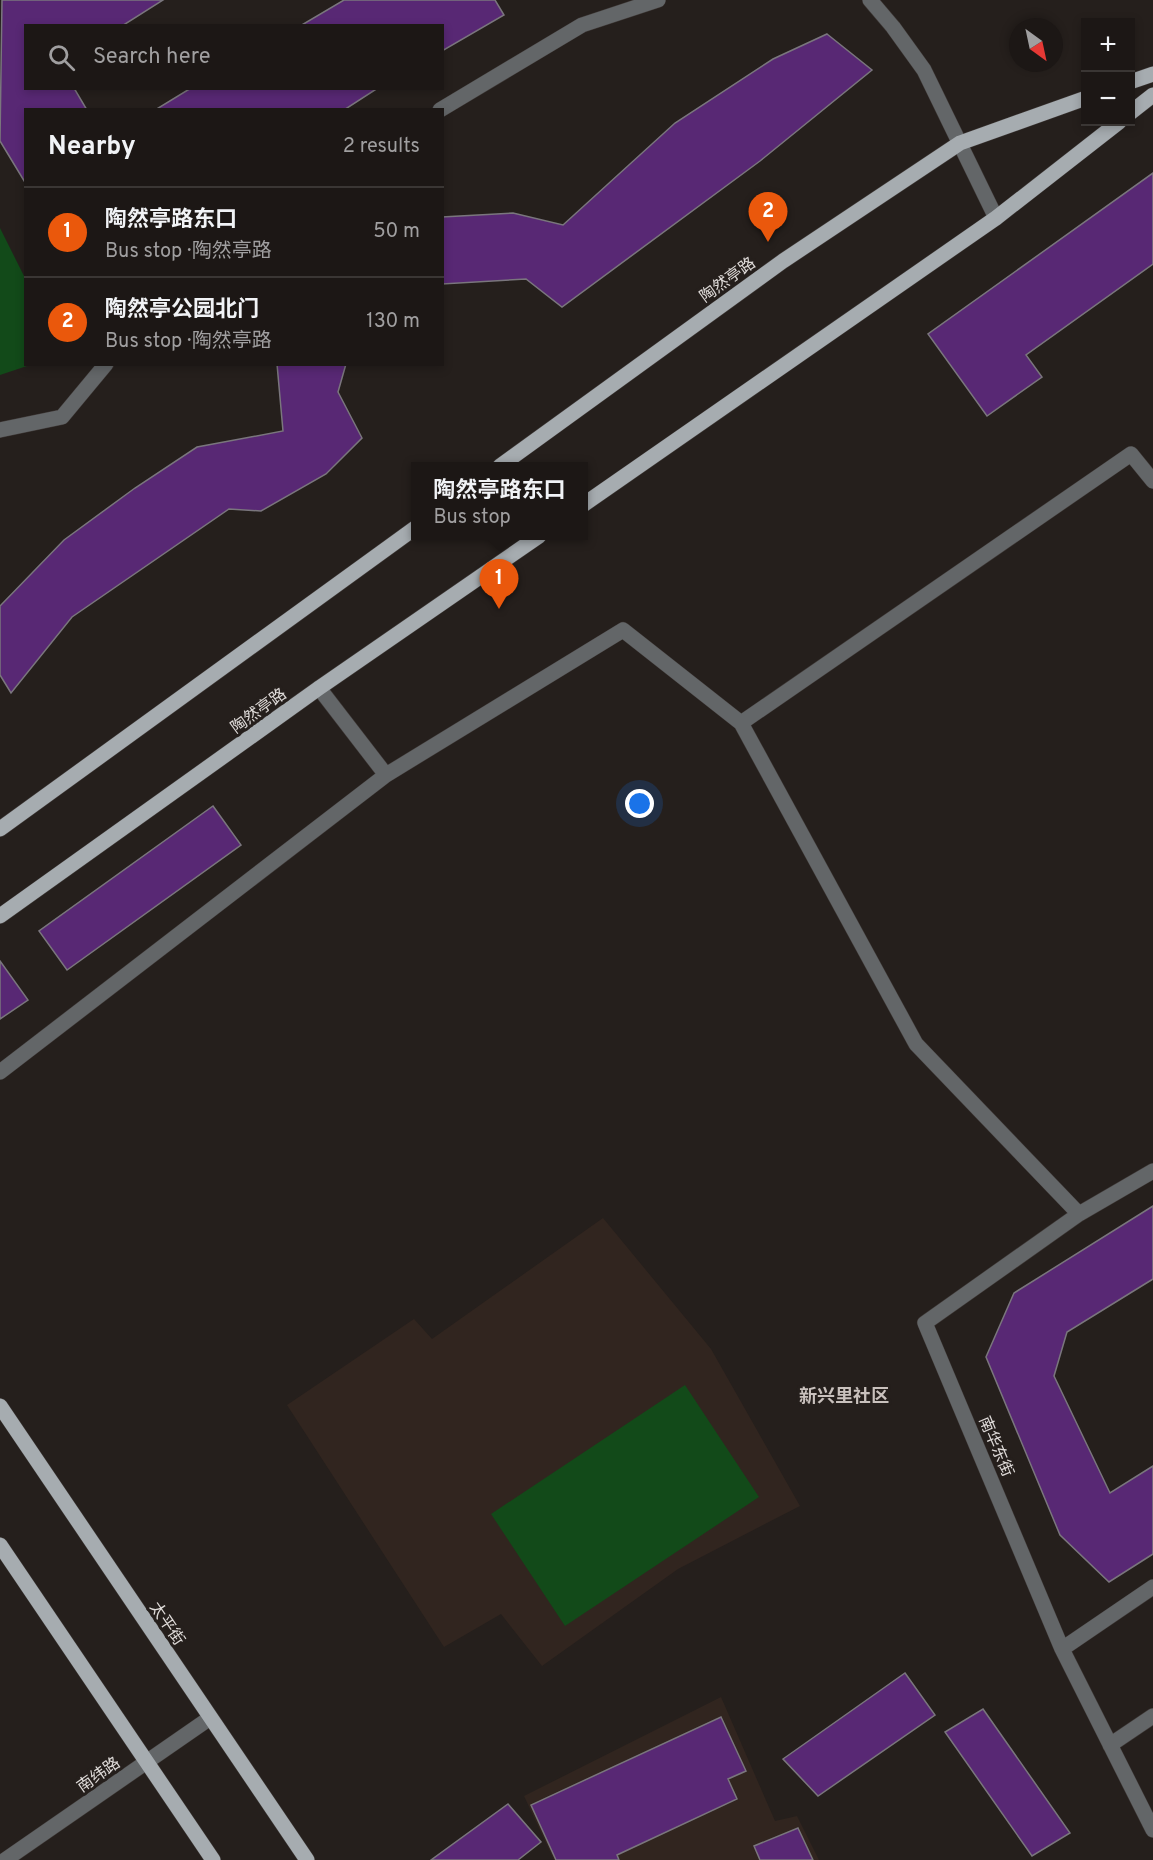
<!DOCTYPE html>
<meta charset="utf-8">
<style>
body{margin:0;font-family:Overpass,"Noto Sans SC",sans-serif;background:#25201e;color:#f1f3f6}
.controls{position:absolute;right:18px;top:18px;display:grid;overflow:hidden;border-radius:0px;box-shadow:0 3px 9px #0003}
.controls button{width:54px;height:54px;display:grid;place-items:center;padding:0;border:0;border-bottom:2px solid #3a3634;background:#1c1715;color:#f1f3f6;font:30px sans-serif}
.compass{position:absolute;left:1009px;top:18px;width:54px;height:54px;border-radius:50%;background:#1c1715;box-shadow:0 3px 9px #0003;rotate:147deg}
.you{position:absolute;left:640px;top:804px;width:21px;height:21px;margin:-15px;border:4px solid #fff;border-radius:50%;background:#1a73e8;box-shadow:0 0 0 9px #1a73e833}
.badge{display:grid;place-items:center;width:39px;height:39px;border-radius:50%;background:#ea580c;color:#fff;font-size:20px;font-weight:700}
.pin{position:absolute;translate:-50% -50px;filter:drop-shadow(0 2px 3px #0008)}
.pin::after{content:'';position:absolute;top:32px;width:21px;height:18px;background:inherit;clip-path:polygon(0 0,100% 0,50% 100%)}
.popup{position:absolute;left:411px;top:462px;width:177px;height:78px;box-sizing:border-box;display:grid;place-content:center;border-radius:0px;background:#1c1715;filter:drop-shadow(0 2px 4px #0005);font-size:20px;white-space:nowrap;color:#a09fa0}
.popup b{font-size:22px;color:#f1f3f6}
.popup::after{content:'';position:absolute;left:50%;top:100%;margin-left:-12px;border:12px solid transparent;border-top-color:#1c1715}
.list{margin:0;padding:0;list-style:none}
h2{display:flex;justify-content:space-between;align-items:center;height:78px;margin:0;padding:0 24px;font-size:26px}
h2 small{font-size:20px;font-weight:400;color:#a09fa0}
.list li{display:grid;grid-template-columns:39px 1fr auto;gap:18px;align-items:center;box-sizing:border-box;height:90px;padding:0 24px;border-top:2px solid #3a3634}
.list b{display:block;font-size:22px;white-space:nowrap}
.list p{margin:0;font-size:20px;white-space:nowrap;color:#a09fa0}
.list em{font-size:20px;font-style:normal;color:#a09fa0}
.icon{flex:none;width:33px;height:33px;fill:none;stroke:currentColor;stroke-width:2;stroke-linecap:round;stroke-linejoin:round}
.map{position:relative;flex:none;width:1153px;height:1860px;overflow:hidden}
.search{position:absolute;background:#1c1715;box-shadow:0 3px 9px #0003;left:24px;top:24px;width:420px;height:66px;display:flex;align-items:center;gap:15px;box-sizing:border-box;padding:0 21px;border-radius:0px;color:#a09fa0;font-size:22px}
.panel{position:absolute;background:#1c1715;box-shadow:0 3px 9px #0003;left:24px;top:108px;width:420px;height:258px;border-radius:0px}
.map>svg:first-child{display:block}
.built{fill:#31251f}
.green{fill:#124a19}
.building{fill:#582874;stroke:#7a767d;stroke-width:1.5}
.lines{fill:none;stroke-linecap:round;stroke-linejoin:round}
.minor-casing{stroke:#3f3937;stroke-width:16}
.major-casing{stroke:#3f3937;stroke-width:16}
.minor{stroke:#636668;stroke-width:15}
.major{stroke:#a6acb0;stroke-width:15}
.labels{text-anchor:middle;stroke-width:6;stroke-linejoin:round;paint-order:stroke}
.street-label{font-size:16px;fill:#e0dcda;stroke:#251f1c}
.neighbourhood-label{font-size:18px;font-weight:bold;fill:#c9c1bd;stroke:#251f1c}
</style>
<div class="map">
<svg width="1153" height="1860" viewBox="0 0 1153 1860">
<rect width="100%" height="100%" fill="#251f1c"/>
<!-- built -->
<path class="built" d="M603,1218L711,1349L800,1506L678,1569L542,1666L501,1614L444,1647L287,1405L414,1319L432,1339Z
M721,1697L775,1821L797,1816L819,1860H554L524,1796Z"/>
<!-- green -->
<path class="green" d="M0,228L25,278L26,364L30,365L0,375Z
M685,1385L759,1497L565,1626L491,1514Z"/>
<!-- building -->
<path class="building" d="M2,0H163L122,26H26V88H74L87,110H26V184L0,141Z
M344,0H495L504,15L442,51V26H300Z
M827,34L872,70L760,161L562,307L526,279L442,284V217L513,213L563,225L675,123L773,59Z
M191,88H378L344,110H155Z
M1153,173V264L1026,355L1042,377L987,416L928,334Z
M277,364H346L338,392L362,438L326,474L261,511L229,509L72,617L11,693L0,675V606L64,540L135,488L197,447L283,431Z
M213,806L241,845L67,970L39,931Z
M0,961L28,1000L0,1019Z
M1153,1206V1279L1067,1332L1054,1376L1110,1493L1153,1466V1554L1109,1582L1060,1535L986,1357L1014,1293Z
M905,1673L935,1715L818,1796L783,1759Z
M983,1709L1070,1833L1032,1856L945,1732Z
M721,1717L746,1771L728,1779L737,1799L617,1855L619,1860H556L531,1805Z
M508,1804L541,1842L518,1860H431Z
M798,1828L813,1860H760L754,1846Z"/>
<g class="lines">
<!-- minor casing -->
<g class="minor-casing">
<path id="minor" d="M870,0L893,27L924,70L996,218
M440,110L582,25L658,0
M0,430L62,417L106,364
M319,688L386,775
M741,723L1131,454L1153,481
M0,1072L386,775L623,630L741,723L916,1044L1079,1214
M1153,1171L1079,1214L925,1323L1062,1649L1153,1830
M1062,1649L1153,1587
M1110,1745L1153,1716
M5,1860L210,1718"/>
</g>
<!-- major casing -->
<g class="major-casing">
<path id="major" d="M1130,82L1153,74
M1130,113L1153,95
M500,466L783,261L960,143L1086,98
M583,505L996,218L1119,122
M0,829L415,528
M0,916L319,688L539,536
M0,1406L307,1860
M0,1545L213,1860"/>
</g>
<!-- minor -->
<use href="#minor" class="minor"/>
<!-- major -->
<use href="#major" class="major"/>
</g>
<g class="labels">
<!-- street labels -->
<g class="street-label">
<text transform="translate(727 279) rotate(-36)" y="6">陶然亭路</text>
<text transform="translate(258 710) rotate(-36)" y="6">陶然亭路</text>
<text transform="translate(997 1446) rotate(67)" y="6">南华东街</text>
<text transform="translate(168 1623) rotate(56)" y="6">太平街</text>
<text transform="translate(98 1774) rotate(-35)" y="6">南纬路</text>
</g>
<!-- neighbourhood labels -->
<g class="neighbourhood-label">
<text x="844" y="1402">新兴里社区</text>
</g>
</g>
</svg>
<div class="controls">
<button>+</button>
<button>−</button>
</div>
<svg class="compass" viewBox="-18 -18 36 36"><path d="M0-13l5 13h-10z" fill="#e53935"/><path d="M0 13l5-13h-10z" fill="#a09fa0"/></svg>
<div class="you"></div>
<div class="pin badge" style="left:499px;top:609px">1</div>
<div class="popup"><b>陶然亭路东口</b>Bus stop</div>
<div class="pin badge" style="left:768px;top:242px">2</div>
<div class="search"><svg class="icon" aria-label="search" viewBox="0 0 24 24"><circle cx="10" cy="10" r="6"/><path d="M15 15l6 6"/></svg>Search here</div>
<section class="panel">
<h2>Nearby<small>2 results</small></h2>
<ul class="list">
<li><span class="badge">1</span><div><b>陶然亭路东口</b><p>Bus stop · 陶然亭路</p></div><em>50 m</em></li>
<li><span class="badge">2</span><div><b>陶然亭公园北门</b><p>Bus stop · 陶然亭路</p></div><em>130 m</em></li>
</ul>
</section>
</div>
